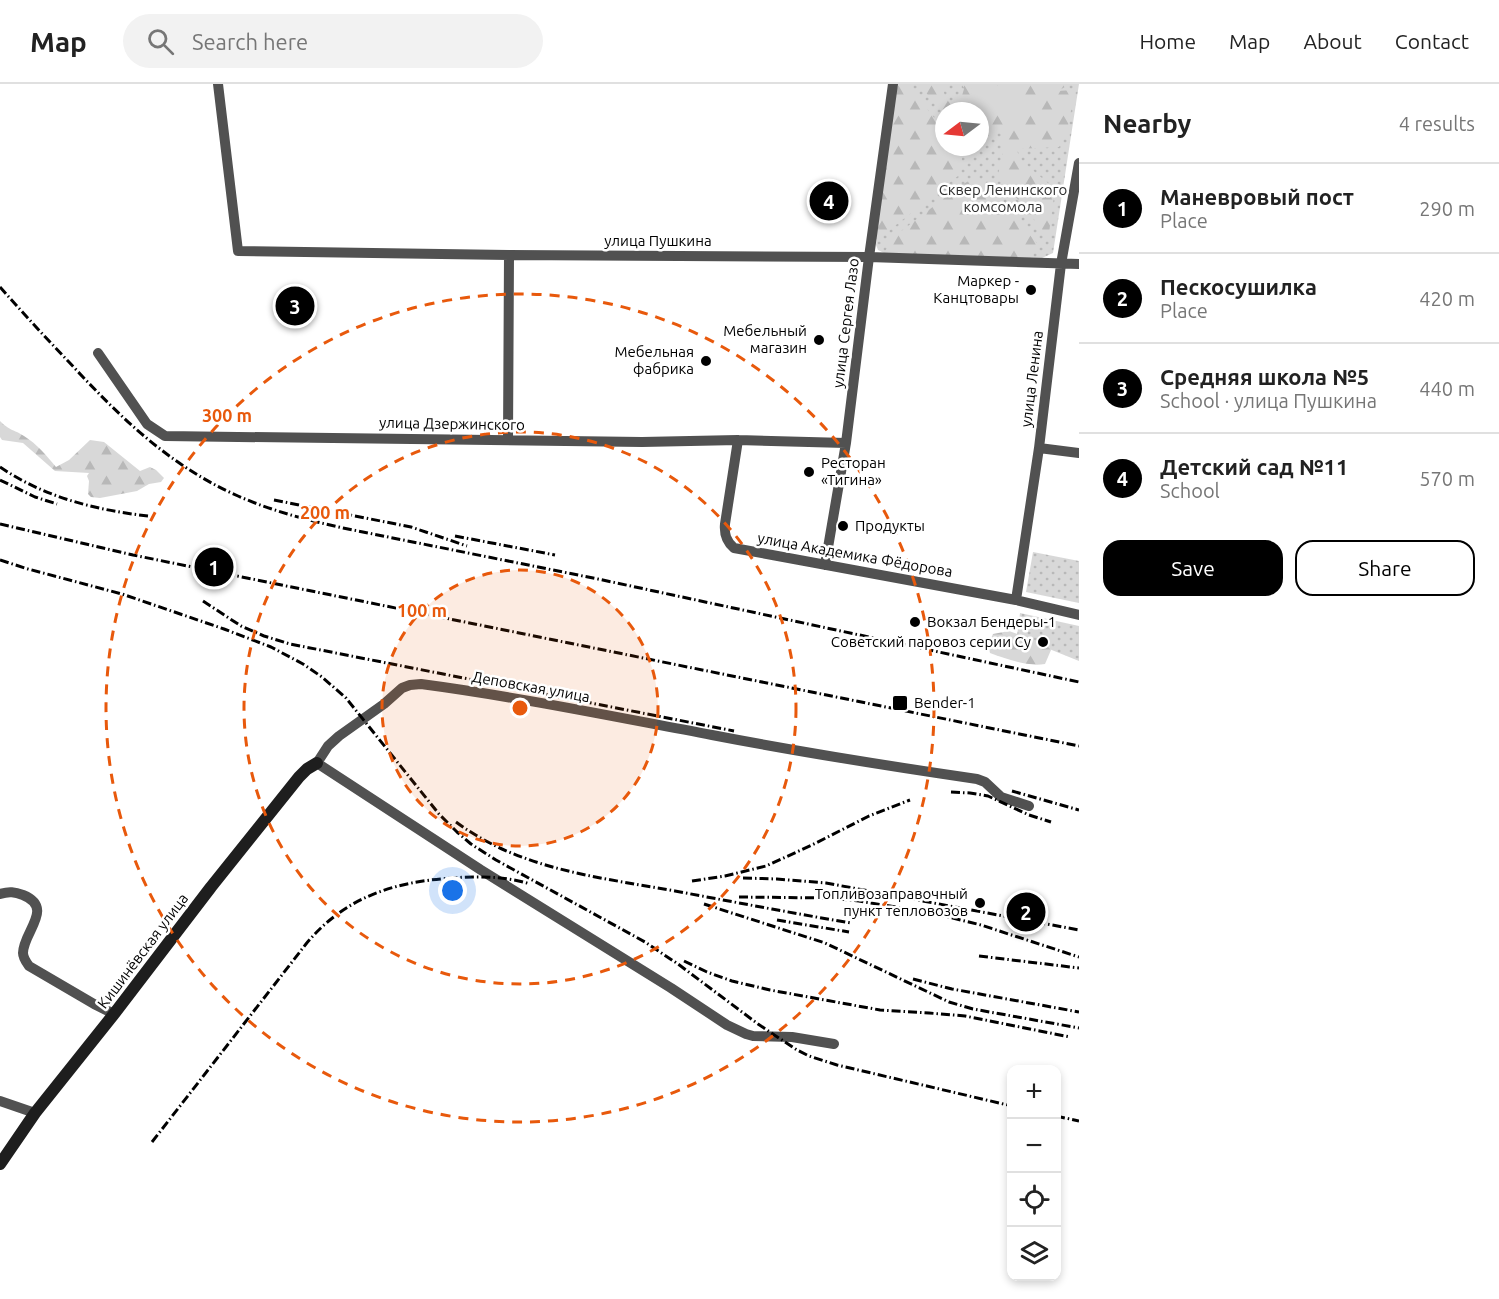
<!DOCTYPE html>
<meta charset="utf-8">
<style>
body{margin:0;font-family:Ubuntu,sans-serif;background:#f2f2f2;color:#222}
.controls{position:absolute;right:18px;bottom:18px;display:grid;overflow:hidden;border-radius:12px;box-shadow:0 3px 9px #0003}
.controls button{width:54px;height:54px;display:grid;place-items:center;padding:0;border:0;border-bottom:2px solid #e0e0e0;background:#fff;color:#222;font:30px sans-serif}
.compass{position:absolute;left:935px;top:18px;width:54px;height:54px;border-radius:50%;background:#fff;box-shadow:0 3px 9px #0003;rotate:254deg}
.you{position:absolute;left:453px;top:807px;width:21px;height:21px;margin:-15px;border:4px solid #fff;border-radius:50%;background:#1a73e8;box-shadow:0 0 0 9px #1a73e833}
.badge{display:grid;place-items:center;width:39px;height:39px;border-radius:50%;background:#000;color:#fff;font-size:20px;font-weight:700}
.pin{position:absolute;translate:-50% -50%;border:3px solid #fff;box-shadow:0 2px 6px #0006}
.list{margin:0;padding:0;list-style:none}
h2{display:flex;justify-content:space-between;align-items:center;height:78px;margin:0;padding:0 24px;font-size:26px}
h2 small{font-size:20px;font-weight:400;color:#767676}
.list li{display:grid;grid-template-columns:39px 1fr auto;gap:18px;align-items:center;box-sizing:border-box;height:90px;padding:0 24px;border-top:2px solid #e0e0e0}
.list b{display:block;font-size:22px;white-space:nowrap}
.list p{margin:0;font-size:20px;white-space:nowrap;color:#767676}
.list em{font-size:20px;font-style:normal;color:#767676}
.actions{display:flex;gap:12px;padding:18px 24px}
.actions a{flex:1;padding:14px 0;border:2px solid #000;border-radius:18px;text-align:center;font-size:21px;color:#000}
.actions .main{background:#000;color:#fff}
.icon{flex:none;width:33px;height:33px;fill:none;stroke:currentColor;stroke-width:2;stroke-linecap:round;stroke-linejoin:round}
.map{position:relative;flex:none;width:1079px;height:1215px;overflow:hidden}
header{display:flex;align-items:center;gap:36px;box-sizing:border-box;height:84px;padding:0 30px;background:#fff;border-bottom:2px solid #e0e0e0}
header strong{font-size:28px}
nav{display:flex;gap:33px;margin-inline-start:auto;font-size:21px}
.search{width:420px;height:54px;background:#f2f2f2;display:flex;align-items:center;gap:15px;box-sizing:border-box;padding:0 21px;border-radius:33px;color:#767676;font-size:22px}
main{display:flex}
aside{flex:1;background:#fff}
.map>svg:first-child{display:block}
.grass{fill:url(#grass-dots);fill-rule:evenodd}
.forest{fill:url(#forest-firs)}
.garden{fill:#d8d8d8}
.lines{fill:none;stroke-linecap:round;stroke-linejoin:round}
.street{stroke:#515151;stroke-width:10}
.secondary{stroke:#1e1e1e;stroke-width:12}
.rail{stroke:#000;stroke-width:3;stroke-dasharray:9 3 1.5 3;stroke-linecap:butt}
.ring{fill:none;stroke:#e8590c;stroke-width:3;stroke-dasharray:10 8}
.poi-dot{fill:#000;stroke:#fff;stroke-width:2}
.labels{text-anchor:middle;stroke-width:5;stroke-linejoin:round;paint-order:stroke}
.park-label{font-size:15px;fill:#2f2f2f;stroke:#fff}
.street-label{font-size:15px;fill:#000;stroke:#fff}
.poi-label{font-size:15px;fill:#000;stroke:#fff;text-anchor:end}
.centre{fill:#e8590c;stroke:#fff;stroke-width:3}
.ring-label{font-size:18px;text-anchor:middle;font-weight:bold;fill:#e8590c;stroke:#fff;stroke-width:5;stroke-linejoin:round;paint-order:stroke}
</style>
<header>
<strong>Map</strong>
<div class="search"><svg class="icon" aria-label="search" viewBox="0 0 24 24"><circle cx="10" cy="10" r="6"/><path d="M15 15l6 6"/></svg>Search here</div>
<nav><a>Home</a><a>Map</a><a>About</a><a>Contact</a></nav>
</header>
<main>
<div class="map">
<svg width="1079" height="1215" viewBox="0 0 1079 1215">
<defs>
<pattern id="grass-dots" width="8" height="8" patternUnits="userSpaceOnUse" patternTransform="scale(1.5)"><rect width="8" height="8" fill="#d8d8d8"/><path d="M2 2h.1M6 6h.1" fill="none" stroke="#b8b8b8" stroke-width="1.8" stroke-linecap="round"/></pattern>
<pattern id="forest-firs" width="22" height="20" patternUnits="userSpaceOnUse" patternTransform="scale(1.5)"><rect width="22" height="20" fill="#d8d8d8"/><path d="M5 1l3.5 6h-7zM16 11l3.5 6h-7z" fill="#b8b8b8"/></pattern>
</defs>
<rect width="100%" height="100%" fill="#fff"/>
<!-- grass -->
<path class="grass" d="M896,0H1079L1053,169L1042,174L884,169L878,166L876,161ZM944,27H980V63H944Z
M1033,468L1079,477V519L1026,508Z
M1020,529L1079,542V577L1017,552Z"/>
<!-- forest -->
<path class="forest" d="M896,0H907L944,46V63H958L962,68V74L958,92L877,156L875,153Z
M917,0H948L943,5L945,12L949,18L957,19L961,15L964,5L962,0H1070L1058,7L1073,6L1074,11L1067,48L1059,63L1016,65L1022,77L1055,105L1049,149H1045L998,91L1003,67L1001,48L996,44L994,50L989,51L981,49L980,47V31H1022L972,2L971,27H944Z
M972,95H982L996,109L1040,163L1030,174L884,169L889,161L887,158L960,102Z
M0,337C10,347 13,345 24,352C37,360 46,371 56,383L69,376L90,356L104,358L140,387L150,383L156,386L164,394L161,398L149,400L137,407L100,414L91,413L88,410L89,397L87,392L89,389L55,387L23,359L2,356L0,353Z
M1009,547L1045,560L1051,566L1045,580C1027,583 1007,575 990,569L988,561L993,550Z"/>
<!-- garden -->
<path class="garden" d="M972,2H1022V31H980V27H971Z"/>
<g class="lines">
<!-- street -->
<path class="street" d="M218,0L238,167L509,171L869,173L1079,180
M98,269L147,340L165,352L642,358L738,356L846,359
M508,355L509,171
M738,356L725,440C724,450 726,457 734,464L1016,516L1079,531
M1039,364L1079,369
M825,481L846,359L869,173L893,0
M1016,516L1039,364L1061,180L1079,79
M0,810C9,807 15,808 23,811C55,824 23,848 23,869C23,874 26,878 29,882L94,920L114,930
M834,960L792,953L753,952L746,950L727,941L671,904L481,786L317,679L328,662L339,652L384,620L402,604L410,601L421,600C519,613 615,633 712,651C800,668 888,682 977,695L985,698L1001,713L1029,722
M0,1017L35,1029"/>
<!-- secondary -->
<path class="secondary" d="M0,1080L35,1029L114,930L211,803L299,693L307,685L317,679"/>
<!-- rail -->
<path class="rail" d="M0,203C22,228 45,253 68,277C119,332 168,381 238,412C272,427 307,436 343,444L598,495L1079,598
M0,383C44,413 95,426 148,432
M0,396L35,413L57,420
M274,416L411,443L467,462
M0,440L133,471L1079,662
M455,452L555,471
M0,476L28,485L122,510L224,545L271,563L303,580L322,593L346,614L439,730L457,748L471,760L496,776L645,858L678,880L758,940L797,966L809,972L837,981L1012,1022
M203,517L241,542L264,552L290,560L734,647
M1012,707L1079,726
M951,708L970,709L988,712L1029,731L1051,738
M456,738C521,786 598,793 675,807C734,818 792,829 851,839
M743,794L777,795L826,799L1079,846
M692,797L725,792L766,782L812,761L869,732L910,716
M739,813L830,814L859,817L932,829L981,841L1079,873
M704,820L825,859L949,918L973,925L1079,944
M777,836L849,848
M979,872L1079,884
M684,877L707,888L732,897L770,906L880,926L929,929L965,932L1070,953
M913,895L952,905L1079,928
M1056,1032L1079,1037
M152,1058L306,860C345,813 393,798 452,794C478,792 505,792 530,800"/>
</g>
<!-- distance rings -->
<circle cx="520" cy="624" r="138" fill="#e8590c" fill-opacity=".12"/>
<g class="ring">
<circle cx="520" cy="624" r="138"/>
<circle cx="520" cy="624" r="276"/>
<circle cx="520" cy="624" r="414"/>
</g>
<!-- markers -->
<g class="poi-dot">
<circle cx="1031" cy="206" r="6"/>
<circle cx="819" cy="256" r="6"/>
<circle cx="706" cy="277" r="6"/>
<circle cx="809" cy="388" r="6"/>
<circle cx="843" cy="442" r="6"/>
<circle cx="915" cy="538" r="6"/>
<circle cx="1043" cy="558" r="6"/>
<rect x="892" y="611" width="16" height="16" rx="3"/>
<circle cx="980" cy="819" r="6"/>
</g>
<g class="labels">
<!-- park labels -->
<g class="park-label">
<text x="1003" y="111">Сквер Ленинского<tspan x="1003" dy="17">комсомола</tspan></text>
</g>
<!-- street labels -->
<g class="street-label">
<text x="658" y="162">улица Пушкина</text>
<text transform="translate(846 239) rotate(-83)" y="5">улица Сергея Лазо</text>
<text transform="translate(1032 295) rotate(-83)" y="5">улица Ленина</text>
<text transform="translate(452 340) rotate(1)" y="5">улица Дзержинского</text>
<text transform="translate(855 471) rotate(10)" y="5">улица Академика Фёдорова</text>
<text transform="translate(531 603) rotate(10)" y="5">Деповская улица</text>
<text transform="translate(143 867) rotate(-53)" y="5">Кишинёвская улица</text>
</g>
<!-- poi labels -->
<g class="poi-label">
<text x="1019" y="202">Маркер -<tspan x="1019" dy="17">Канцтовары</tspan></text>
<text x="807" y="252">Мебельный<tspan x="807" dy="17">магазин</tspan></text>
<text x="694" y="273">Мебельная<tspan x="694" dy="17">фабрика</tspan></text>
<text x="821" y="384" text-anchor="start">Ресторан<tspan x="821" dy="17">«Тигина»</tspan></text>
<text x="855" y="447" text-anchor="start">Продукты</text>
<text x="927" y="543" text-anchor="start">Вокзал Бендеры-1</text>
<text x="1031" y="563">Советский паровоз серии Су</text>
<text x="914" y="624" text-anchor="start">Bender-1</text>
<text x="968" y="815">Топливозаправочный<tspan x="968" dy="17">пункт тепловозов</tspan></text>
</g>
</g>
<circle cx="520" cy="624" r="9" class="centre"/>
<g class="ring-label">
<text x="227" y="338">300 m</text>
<text x="325" y="435">200 m</text>
<text x="422" y="533">100 m</text>
</g>
</svg>
<div class="controls">
<button>+</button>
<button>−</button>
<button><svg class="icon" aria-label="locate" viewBox="0 0 24 24"><circle cx="12" cy="12" r="6"/><path d="M12 2v4M12 18v4M2 12h4M18 12h4"/></svg></button>
<button><svg class="icon" aria-label="layers" viewBox="0 0 24 24"><path d="M12 4l9 5-9 5-9-5zM3 14l9 5 9-5"/></svg></button>
</div>
<svg class="compass" viewBox="-18 -18 36 36"><path d="M0-13l5 13h-10z" fill="#e53935"/><path d="M0 13l5-13h-10z" fill="#767676"/></svg>
<div class="you"></div>
<div class="pin badge" style="left:214px;top:483px">1</div>
<div class="pin badge" style="left:1026px;top:828px">2</div>
<div class="pin badge" style="left:295px;top:222px">3</div>
<div class="pin badge" style="left:829px;top:117px">4</div>
</div>
<aside>
<h2>Nearby<small>4 results</small></h2>
<ul class="list">
<li><span class="badge">1</span><div><b>Маневровый пост</b><p>Place</p></div><em>290 m</em></li>
<li><span class="badge">2</span><div><b>Пескосушилка</b><p>Place</p></div><em>420 m</em></li>
<li><span class="badge">3</span><div><b>Средняя школа №5</b><p>School · улица Пушкина</p></div><em>440 m</em></li>
<li><span class="badge">4</span><div><b>Детский сад №11</b><p>School</p></div><em>570 m</em></li>
</ul>
<div class="actions"><a class="main">Save</a><a>Share</a></div>
</aside>
</main>
